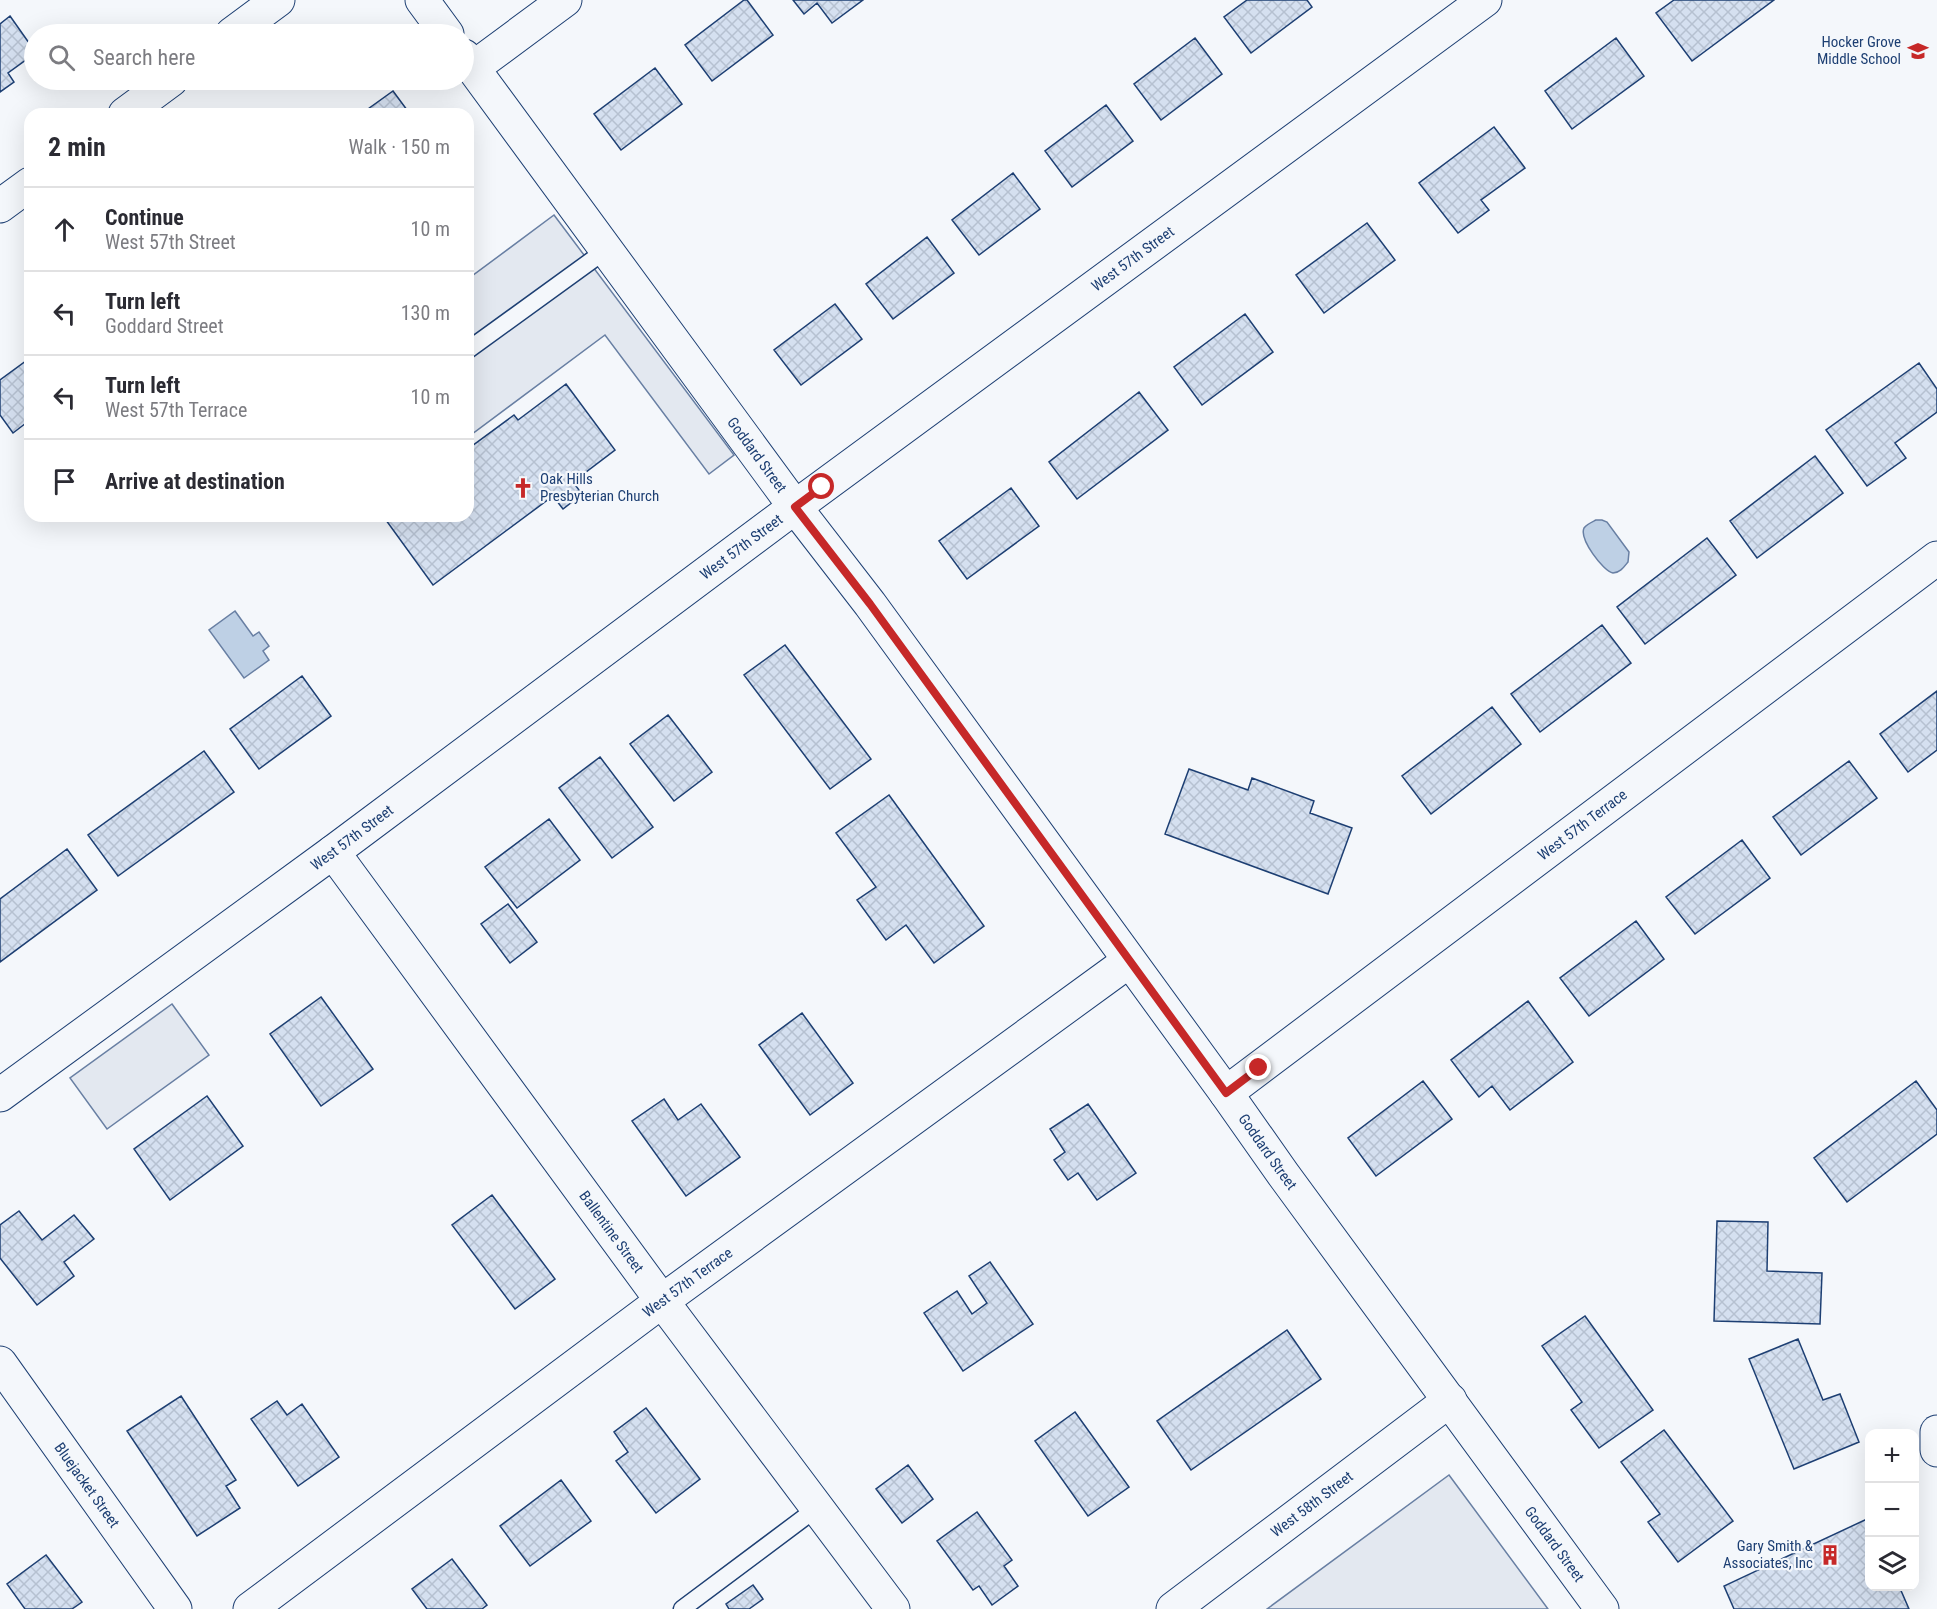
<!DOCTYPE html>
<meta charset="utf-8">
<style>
body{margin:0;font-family:"Roboto Condensed",sans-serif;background:#f2f2f3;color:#2b2b33}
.controls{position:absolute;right:18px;bottom:18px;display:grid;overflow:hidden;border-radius:12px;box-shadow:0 6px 24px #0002}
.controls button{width:54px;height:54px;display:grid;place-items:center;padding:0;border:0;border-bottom:2px solid #e1e1e2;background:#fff;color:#2b2b33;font:30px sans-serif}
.stop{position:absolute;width:18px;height:18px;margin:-14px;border:4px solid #c62828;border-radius:50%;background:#fff}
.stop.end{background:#c62828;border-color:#fff;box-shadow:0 2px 6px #0008}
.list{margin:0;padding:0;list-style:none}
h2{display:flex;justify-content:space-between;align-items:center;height:78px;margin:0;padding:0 24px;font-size:26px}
h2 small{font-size:20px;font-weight:400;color:#7c7c81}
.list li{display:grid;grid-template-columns:39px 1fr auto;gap:18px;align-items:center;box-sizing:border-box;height:84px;padding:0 24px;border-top:2px solid #e1e1e2}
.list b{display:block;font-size:22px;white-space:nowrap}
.list p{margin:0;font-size:20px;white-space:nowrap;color:#7c7c81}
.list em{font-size:20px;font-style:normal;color:#7c7c81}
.icon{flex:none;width:33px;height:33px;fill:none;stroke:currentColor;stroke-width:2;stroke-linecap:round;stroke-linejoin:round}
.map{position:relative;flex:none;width:1937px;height:1609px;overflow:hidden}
.search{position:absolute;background:#fff;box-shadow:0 6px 24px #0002;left:24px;top:24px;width:450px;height:66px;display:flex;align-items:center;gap:15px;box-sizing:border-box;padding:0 21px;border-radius:33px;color:#7c7c81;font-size:22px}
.panel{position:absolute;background:#fff;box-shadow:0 6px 24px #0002;left:24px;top:108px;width:450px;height:414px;border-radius:18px}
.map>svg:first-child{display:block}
.parking{fill:#e3e8f0;stroke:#687fa3;stroke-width:1.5}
.water{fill:#bed0e5;stroke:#687fa3;stroke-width:1.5}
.building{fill:url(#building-cross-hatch);stroke:#1d3f73;stroke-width:1.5}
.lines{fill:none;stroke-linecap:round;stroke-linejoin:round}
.lane-casing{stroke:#1d3f73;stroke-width:19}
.street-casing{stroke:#1d3f73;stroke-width:35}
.lane{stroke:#f4f7fb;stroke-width:16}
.street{stroke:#f4f7fb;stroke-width:33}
.route{stroke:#c62828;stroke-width:8}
.labels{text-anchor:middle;stroke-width:4.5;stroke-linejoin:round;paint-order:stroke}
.poi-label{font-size:15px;fill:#1d3f73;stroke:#f4f7fb;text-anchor:end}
.street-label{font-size:15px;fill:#1d3f73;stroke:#f4f7fb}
</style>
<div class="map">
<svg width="1937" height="1609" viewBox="0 0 1937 1609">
<defs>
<pattern id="building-cross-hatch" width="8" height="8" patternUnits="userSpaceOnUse" patternTransform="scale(1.5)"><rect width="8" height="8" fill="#d5e0f0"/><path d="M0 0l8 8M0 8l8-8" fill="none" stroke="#b6c1d1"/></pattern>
</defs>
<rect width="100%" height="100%" fill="#f4f7fb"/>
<!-- parking -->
<path class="parking" d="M554,215L734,455L709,474L605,335L468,437V279Z
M172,1004L209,1055L107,1129L70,1078Z
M1449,1475L1548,1609H1267Z"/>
<!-- water -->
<path class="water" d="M1596,520H1602L1607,522L1629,552L1628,562C1624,567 1620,573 1613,573C1603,571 1579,539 1584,528C1587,524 1592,522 1596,520Z
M235,611L253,636L259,632L269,646L263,651L269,660L244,678L209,630Z"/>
<!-- building -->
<path class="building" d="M744,0H747L773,35L712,81L685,45Z
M793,0H863L832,23L817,3L804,14Z
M1247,0H1307L1312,7L1251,53L1224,17Z
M1674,0H1774L1692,61L1656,13Z
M10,16L34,50V54L8,73L14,82L0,92V24Z
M1195,38L1222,74L1161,120L1134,84Z
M1616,38L1644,76L1572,129L1545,91Z
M655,68L682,104L621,150L594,114Z
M393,91L410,114H361Z
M1106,105L1133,141L1072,187L1045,151Z
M1494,127L1525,168L1481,200L1489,210L1458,233L1419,183Z
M1013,173L1040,209L979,255L952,220Z
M1367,223L1395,260L1324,313L1296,275Z
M927,237L954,273L893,319L866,284Z
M835,304L862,339L801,385L774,350Z
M1245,314L1273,352L1202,405L1174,367Z
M30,358V420L13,433L0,415V380Z
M1919,363L1937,389V412L1895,443L1906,458L1867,486L1826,430Z
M566,384L615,450L573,482L582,494L563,509L553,496L433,585L383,516H468V449L514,415L518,420Z
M1139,392L1168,430L1077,499L1049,462Z
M1815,456L1843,493L1757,558L1730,521Z
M1011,488L1039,526L967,579L939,541Z
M1707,538L1736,575L1645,644L1617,607Z
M1602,625L1631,663L1540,732L1511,694Z
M785,645L871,759L830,789L744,675Z
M302,676L331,716L259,769L230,729Z
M1937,691V750L1908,772L1880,734Z
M1492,707L1521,744L1431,814L1402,776Z
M668,715L712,772L674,801L630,744Z
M204,751L234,792L118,876L88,835Z
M600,757L653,827L612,858L559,788Z
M1849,761L1877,798L1801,855L1773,817Z
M1189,769L1248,790L1252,778L1314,801L1310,813L1352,828L1328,894L1165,834Z
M889,795L984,926L934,963L906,925L886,940L857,900L876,887L836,833Z
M549,819L580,860L517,908L485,867Z
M1742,840L1770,878L1695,934L1666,897Z
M67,849L97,890L0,962V899Z
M508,904L537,942L510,963L481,924Z
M1636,921L1664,959L1589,1016L1560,978Z
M321,997L373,1069L321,1106L270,1034Z
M1528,1001L1573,1062L1510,1110L1492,1086L1479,1097L1451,1060Z
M802,1013L853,1083L810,1115L759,1045Z
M1423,1081L1452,1119L1376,1176L1348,1138Z
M1916,1081L1937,1110V1134L1847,1202L1814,1158Z
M207,1096L243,1146L170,1200L134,1149Z
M664,1099L678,1120L701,1104L740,1157L686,1196L632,1121Z
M1088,1104L1136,1173L1097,1200L1078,1173L1068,1180L1054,1160L1065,1152L1050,1129Z
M492,1195L555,1279L515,1309L452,1225Z
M19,1211L42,1240L74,1215L94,1239L64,1262L74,1276L37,1305L0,1258V1225Z
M1717,1221L1768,1222L1767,1271L1822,1273L1820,1324L1714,1321Z
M990,1262L1033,1324L963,1371L924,1313L957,1291L972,1314L987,1303L969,1276Z
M1585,1316L1653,1410L1599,1448L1571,1410L1582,1402L1542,1346Z
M1287,1330L1321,1379L1191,1470L1157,1421Z
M1798,1339L1823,1400L1840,1394L1859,1442L1794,1469L1749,1359Z
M181,1396L236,1480L226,1486L240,1508L197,1536L127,1431Z
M277,1401L287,1415L302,1404L339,1457L298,1486L251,1419Z
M646,1408L700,1479L656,1513L616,1461L628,1452L614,1432Z
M1075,1412L1129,1487L1088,1516L1035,1441Z
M1664,1430L1733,1521L1678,1562L1648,1522L1660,1514L1621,1462Z
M908,1465L933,1499L902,1523L876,1489Z
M561,1480L591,1521L530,1566L500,1526Z
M977,1512L1012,1560L1004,1566L1018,1586L992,1605L979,1586L973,1590L937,1541Z
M1867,1519L1870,1524V1586H1899L1909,1609H1734L1724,1586Z
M46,1555L82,1602L72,1609H25L7,1584Z
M452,1559L487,1605L482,1609H427L412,1589Z
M753,1585L763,1599L749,1609H729L726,1604Z"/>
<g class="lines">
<!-- lane casing -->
<g class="lane-casing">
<path id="lane" d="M468,350L606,250
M682,1609L817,1508"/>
</g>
<!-- street casing -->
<g class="street-casing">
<g id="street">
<path d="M422,0L447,34"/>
<path d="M232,34L278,0"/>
<path id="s1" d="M464,56L795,507L870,604L1226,1093L1283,1174L1602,1609"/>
<path d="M473,68L565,0"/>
<path d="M125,114L171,80"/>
<path d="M0,206L30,184"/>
<path id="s2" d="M333,852L662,1301L893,1609"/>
<path id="s3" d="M1226,1093L1937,558"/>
<path id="s4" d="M0,1095L333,852L795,507L1485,0"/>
<path id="s5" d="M0,1363L175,1609"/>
<path d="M1937,1432V1450"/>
<path id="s6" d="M250,1609L662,1301L1129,961"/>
<path id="s7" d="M1173,1609L1450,1400"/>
</g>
</g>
<!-- lane -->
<use href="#lane" class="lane"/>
<!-- street -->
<use href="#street" class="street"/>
</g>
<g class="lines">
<!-- route -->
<path class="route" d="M822,487L795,507L870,604L1226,1093L1259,1068"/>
</g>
<!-- icons -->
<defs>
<g id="school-bare" transform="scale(1.62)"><path d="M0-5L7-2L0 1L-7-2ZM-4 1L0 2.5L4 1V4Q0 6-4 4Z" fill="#c62828" stroke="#f4f7fb" stroke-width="2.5" paint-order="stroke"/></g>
<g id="church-bare" transform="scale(1.62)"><path d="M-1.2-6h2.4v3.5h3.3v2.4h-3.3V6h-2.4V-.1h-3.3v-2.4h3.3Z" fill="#c62828" stroke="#f4f7fb" stroke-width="2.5" paint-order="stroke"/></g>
<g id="building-bare" transform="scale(1.62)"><path d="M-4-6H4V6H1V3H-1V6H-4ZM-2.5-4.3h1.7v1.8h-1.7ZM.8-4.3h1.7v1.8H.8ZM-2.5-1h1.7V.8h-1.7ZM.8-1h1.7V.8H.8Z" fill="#c62828" stroke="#f4f7fb" stroke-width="2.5" paint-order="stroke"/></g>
</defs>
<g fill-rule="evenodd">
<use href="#school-bare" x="1918" y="51"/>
<use href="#church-bare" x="523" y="488"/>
<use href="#building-bare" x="1830" y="1555"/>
</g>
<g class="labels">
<!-- poi labels -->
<g class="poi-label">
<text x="1901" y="47">Hocker Grove<tspan x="1901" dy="17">Middle School</tspan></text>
<text x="540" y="484" text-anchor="start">Oak Hills<tspan x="540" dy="17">Presbyterian Church</tspan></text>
<text x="1813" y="1551">Gary Smith &amp;<tspan x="1813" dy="17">Associates, Inc</tspan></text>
</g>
<!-- street labels -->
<g class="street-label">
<text dy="5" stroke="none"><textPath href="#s4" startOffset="1408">West 57th Street</textPath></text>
<text dy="5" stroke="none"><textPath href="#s1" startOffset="495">Goddard Street</textPath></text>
<text dy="5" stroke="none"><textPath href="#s4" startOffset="922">West 57th Street</textPath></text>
<text dy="5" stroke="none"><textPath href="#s3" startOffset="446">West 57th Terrace</textPath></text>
<text dy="5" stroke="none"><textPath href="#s4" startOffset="436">West 57th Street</textPath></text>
<text dy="5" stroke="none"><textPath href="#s1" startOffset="1359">Goddard Street</textPath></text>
<text dy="5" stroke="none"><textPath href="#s2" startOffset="471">Ballentine Street</textPath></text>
<text dy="5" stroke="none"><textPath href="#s6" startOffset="546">West 57th Terrace</textPath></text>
<text dy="5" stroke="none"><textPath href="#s5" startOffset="150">Bluejacket Street</textPath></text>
<text dy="5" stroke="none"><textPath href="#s7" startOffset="174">West 58th Street</textPath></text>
<text dy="5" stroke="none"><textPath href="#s1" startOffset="1845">Goddard Street</textPath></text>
</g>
</g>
</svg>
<div class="controls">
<button>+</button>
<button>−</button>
<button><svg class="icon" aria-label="layers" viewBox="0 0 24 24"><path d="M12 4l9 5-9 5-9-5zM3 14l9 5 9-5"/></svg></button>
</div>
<div class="stop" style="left:822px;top:487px"></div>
<div class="stop end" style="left:1259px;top:1068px"></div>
<div class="search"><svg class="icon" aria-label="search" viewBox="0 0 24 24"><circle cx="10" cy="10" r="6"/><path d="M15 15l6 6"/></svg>Search here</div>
<section class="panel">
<h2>2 min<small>Walk · 150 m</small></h2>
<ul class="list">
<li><svg class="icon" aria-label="ahead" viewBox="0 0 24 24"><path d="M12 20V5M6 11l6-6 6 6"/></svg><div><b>Continue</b><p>West 57th Street</p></div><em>10 m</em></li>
<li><svg class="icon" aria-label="left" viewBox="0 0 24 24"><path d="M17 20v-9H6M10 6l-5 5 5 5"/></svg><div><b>Turn left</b><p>Goddard Street</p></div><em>130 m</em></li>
<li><svg class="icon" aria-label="left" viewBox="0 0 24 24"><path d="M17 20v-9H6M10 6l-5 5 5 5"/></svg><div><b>Turn left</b><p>West 57th Terrace</p></div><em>10 m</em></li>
<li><svg class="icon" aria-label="arrive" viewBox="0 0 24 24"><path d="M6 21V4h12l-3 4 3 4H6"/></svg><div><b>Arrive at destination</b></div></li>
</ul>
</section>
</div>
